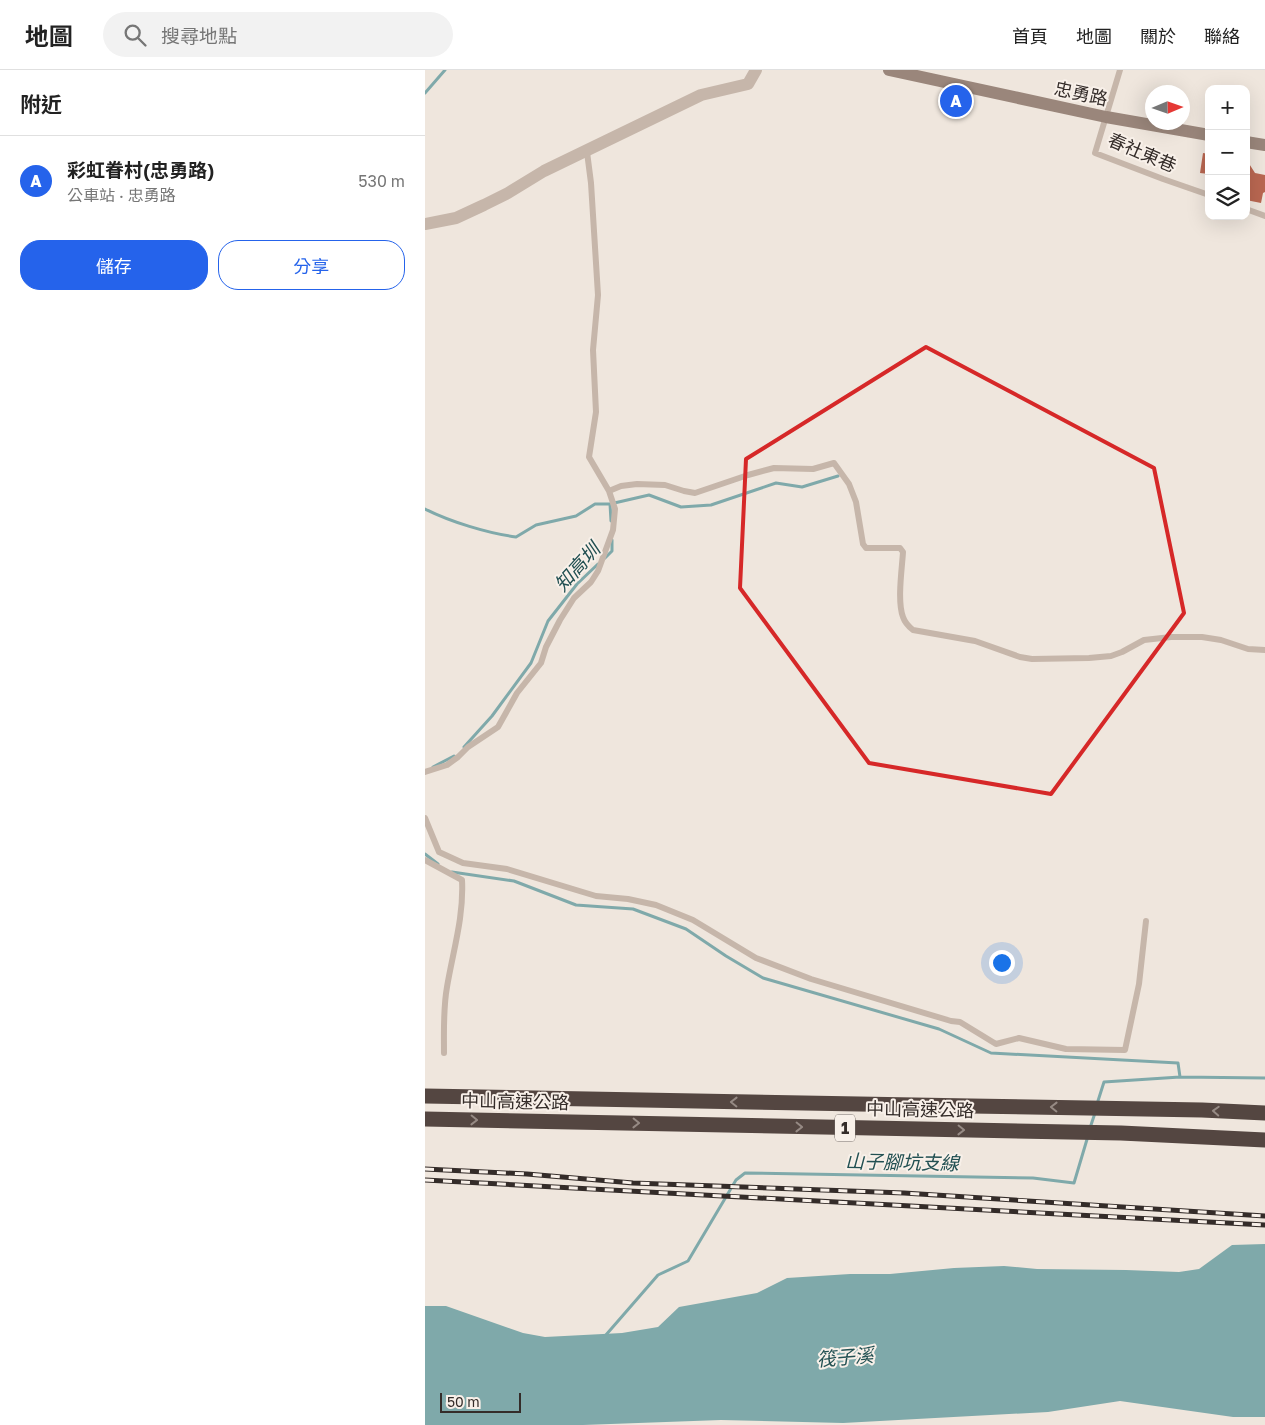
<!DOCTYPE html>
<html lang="zh-TW">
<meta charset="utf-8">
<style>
body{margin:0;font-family:"Golos Text","Noto Sans TC",sans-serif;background:#f2f2f2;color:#222}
.controls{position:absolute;right:15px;top:15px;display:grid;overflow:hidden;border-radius:10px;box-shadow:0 5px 20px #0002}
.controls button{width:45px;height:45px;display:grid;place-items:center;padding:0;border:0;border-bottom:1px solid #e0e0e0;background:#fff;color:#222;font:25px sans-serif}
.compass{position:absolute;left:720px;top:15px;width:45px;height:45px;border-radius:50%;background:#fff;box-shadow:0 5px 20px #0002;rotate:88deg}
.scale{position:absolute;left:15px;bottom:12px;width:81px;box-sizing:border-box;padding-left:5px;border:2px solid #342c29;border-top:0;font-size:14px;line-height:18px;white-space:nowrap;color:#342c29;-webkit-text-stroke:4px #f8f0e9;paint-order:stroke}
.you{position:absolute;left:576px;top:892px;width:18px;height:18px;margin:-12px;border:4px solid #fff;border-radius:50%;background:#1a73e8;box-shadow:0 0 0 8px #1a73e833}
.badge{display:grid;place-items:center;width:32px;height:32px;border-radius:50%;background:#2563eb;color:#fff;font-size:16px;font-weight:700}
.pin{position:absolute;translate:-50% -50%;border:2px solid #fff;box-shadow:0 1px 5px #0006}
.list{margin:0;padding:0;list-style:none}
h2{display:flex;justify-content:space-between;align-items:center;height:65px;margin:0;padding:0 20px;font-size:21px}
h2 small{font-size:16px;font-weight:400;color:#767676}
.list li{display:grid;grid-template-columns:32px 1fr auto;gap:15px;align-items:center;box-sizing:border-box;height:90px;padding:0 20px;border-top:1px solid #e0e0e0}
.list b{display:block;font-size:19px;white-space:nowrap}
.list p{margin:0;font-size:16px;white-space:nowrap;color:#767676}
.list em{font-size:16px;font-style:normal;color:#767676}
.actions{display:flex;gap:10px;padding:15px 20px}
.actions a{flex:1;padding:11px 0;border:1px solid #2563eb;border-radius:20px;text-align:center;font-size:18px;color:#2563eb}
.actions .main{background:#2563eb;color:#fff}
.icon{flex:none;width:28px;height:28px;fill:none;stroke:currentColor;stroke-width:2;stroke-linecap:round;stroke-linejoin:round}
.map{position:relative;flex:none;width:840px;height:1355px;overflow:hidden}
header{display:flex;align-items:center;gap:30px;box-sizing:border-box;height:70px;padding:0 25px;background:#fff;border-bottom:1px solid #e0e0e0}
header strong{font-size:24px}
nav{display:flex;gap:28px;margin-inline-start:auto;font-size:18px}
.search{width:350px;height:45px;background:#f2f2f2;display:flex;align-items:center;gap:12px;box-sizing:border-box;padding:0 18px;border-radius:28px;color:#767676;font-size:19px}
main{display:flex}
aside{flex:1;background:#fff}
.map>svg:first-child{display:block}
.water{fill:#7fa9aa}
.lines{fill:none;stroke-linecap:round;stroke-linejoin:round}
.stream{stroke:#7fa9aa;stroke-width:3}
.building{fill:#b96751}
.lane{stroke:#c6b6aa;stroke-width:6}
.street{stroke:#c6b6aa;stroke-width:12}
.secondary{stroke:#9a867b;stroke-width:12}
.highway{stroke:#544641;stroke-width:15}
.rail-casing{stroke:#342c29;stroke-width:5}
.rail{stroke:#f8f0e9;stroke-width:3;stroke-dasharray:9;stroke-linecap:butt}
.oneway{stroke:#968a84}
.marked{fill:none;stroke:#d62828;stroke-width:4;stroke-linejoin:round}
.labels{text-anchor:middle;stroke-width:4;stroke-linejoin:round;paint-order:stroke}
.shield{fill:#f8f0e9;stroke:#6f6763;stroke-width:1}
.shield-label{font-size:16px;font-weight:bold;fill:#342c29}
.street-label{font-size:18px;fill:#342c29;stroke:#f8f0e9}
.water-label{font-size:19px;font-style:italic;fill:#225052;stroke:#f8f0e9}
</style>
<header>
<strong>地圖</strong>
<div class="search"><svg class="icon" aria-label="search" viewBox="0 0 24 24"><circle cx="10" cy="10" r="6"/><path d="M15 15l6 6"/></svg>搜尋地點</div>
<nav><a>首頁</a><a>地圖</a><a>關於</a><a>聯絡</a></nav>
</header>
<main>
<aside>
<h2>附近<small></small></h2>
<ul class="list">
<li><span class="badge">A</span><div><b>彩虹眷村(忠勇路)</b><p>公車站 · 忠勇路</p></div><em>530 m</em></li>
</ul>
<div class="actions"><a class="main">儲存</a><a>分享</a></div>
</aside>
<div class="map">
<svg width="840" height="1355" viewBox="0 0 840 1355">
<rect width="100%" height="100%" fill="#efe6dd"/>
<!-- water -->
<path class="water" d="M840,1174V1347H808L695,1331L623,1342L418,1353L296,1350L158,1355H0V1236H21L98,1263L120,1267L197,1263L233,1257L254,1237L332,1223L362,1208L425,1204H465L529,1198L579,1196L612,1199L701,1200L754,1202L774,1199L807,1175Z"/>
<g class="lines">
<!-- stream -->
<path class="stream" d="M0,23L20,0
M0,439C26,452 62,463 91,467L111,455L151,446L170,434H185
M186,451L185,434L224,425L256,437L286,435L351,413L377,417L413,406
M180,488L187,481V470
M39,677L67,646L106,593L123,551L152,514L173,494
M8,697L29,686
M0,784L13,794
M27,802L89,811L151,835L208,839L261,859L301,886L338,908L514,959L566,983L753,993L755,1007
M672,1034L679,1012L755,1007L840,1008
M665,1058L670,1043
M180,1266L233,1205L263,1191L311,1110L320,1103L608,1108L649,1113L663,1066"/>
</g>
<!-- building -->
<path class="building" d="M778,83L784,84V104L775,103Z
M821,91L823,92L830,103L840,105V122L838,123L836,133L821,130Z"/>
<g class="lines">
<!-- lane -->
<path class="lane" d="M695,0L670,83L738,109L784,125
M821,139L840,146
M184,421L196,416L212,414L240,415L259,421L270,423L323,405L349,398L388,399L409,393L424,414L431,432L438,474L441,478H475L478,482C477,499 472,531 478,547C480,553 483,556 488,560L550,571L595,587L607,589L664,588L686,586L697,582L719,570L746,567H777L796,570L823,579L840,580
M0,702L22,695L33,687L43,677L73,657L92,623L116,593L121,577L135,550L149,528L166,512L173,501L188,460L190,439L184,421L164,387L171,342L168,280L173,225L166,113L162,82
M0,748L14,782L38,793L82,799L171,826L203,829L231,835L268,850L331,888L386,909L526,951L535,952L571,974L594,968L641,979L700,980L714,914L721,851
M0,790L37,810C39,847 28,881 22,917C18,939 19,961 19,983"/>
<!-- street -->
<path class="street" d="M0,154L31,148L59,135L83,123L119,101L276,25L323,14L331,0"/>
<!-- secondary -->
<path class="secondary" d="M464,0L681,47L784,65
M821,72L840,75"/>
<!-- highway -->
<path class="highway" d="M0,1026L546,1036L777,1040L840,1043
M0,1049L696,1063L840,1070"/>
<!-- rail casing -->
<g class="rail-casing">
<path id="rail" d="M0,1099L102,1104L208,1113L479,1123L840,1146
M0,1110L840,1155"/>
</g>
<!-- rail -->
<use href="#rail" class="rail"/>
</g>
<!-- one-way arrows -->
<defs><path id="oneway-chevron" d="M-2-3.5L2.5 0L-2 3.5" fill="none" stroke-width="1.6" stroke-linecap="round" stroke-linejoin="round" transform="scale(1.25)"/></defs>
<g class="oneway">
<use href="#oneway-chevron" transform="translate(309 1032) rotate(-179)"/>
<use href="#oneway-chevron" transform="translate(629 1037) rotate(-179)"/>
<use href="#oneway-chevron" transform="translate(791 1041) rotate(-177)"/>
<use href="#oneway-chevron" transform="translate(49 1050) rotate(1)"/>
<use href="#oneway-chevron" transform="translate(211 1053) rotate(1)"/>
<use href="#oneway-chevron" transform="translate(374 1057) rotate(1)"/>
<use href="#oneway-chevron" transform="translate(536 1060) rotate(1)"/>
</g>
<!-- marked area -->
<path class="marked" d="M501,277L729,398L759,543L626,724L444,693L315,518L321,389Z"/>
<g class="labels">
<!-- shield labels -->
<rect class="shield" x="410" y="1044.5" width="20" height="27" rx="4"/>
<g class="shield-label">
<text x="420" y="1064">1</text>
</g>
<!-- street labels -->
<g class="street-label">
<text transform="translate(656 24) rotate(12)" y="6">忠勇路</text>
<text transform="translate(717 83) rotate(23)" y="6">春社東巷</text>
<text transform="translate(90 1032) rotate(1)" y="6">中山高速公路</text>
<text transform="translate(495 1040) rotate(1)" y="6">中山高速公路</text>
</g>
<!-- water labels -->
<g class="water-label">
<text transform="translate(152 497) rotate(-48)" y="7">知高圳</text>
<text transform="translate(477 1092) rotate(1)" y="7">山子腳坑支線</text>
<text transform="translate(420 1287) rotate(-5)" y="7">筏子溪</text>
</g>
</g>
</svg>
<div class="controls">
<button>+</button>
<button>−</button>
<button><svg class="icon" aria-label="layers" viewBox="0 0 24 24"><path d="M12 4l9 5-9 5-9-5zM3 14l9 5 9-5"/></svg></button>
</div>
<svg class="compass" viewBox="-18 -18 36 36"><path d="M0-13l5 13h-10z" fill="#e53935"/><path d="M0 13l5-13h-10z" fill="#767676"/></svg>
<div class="scale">50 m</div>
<div class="you"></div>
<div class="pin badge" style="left:531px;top:31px">A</div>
</div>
</main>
